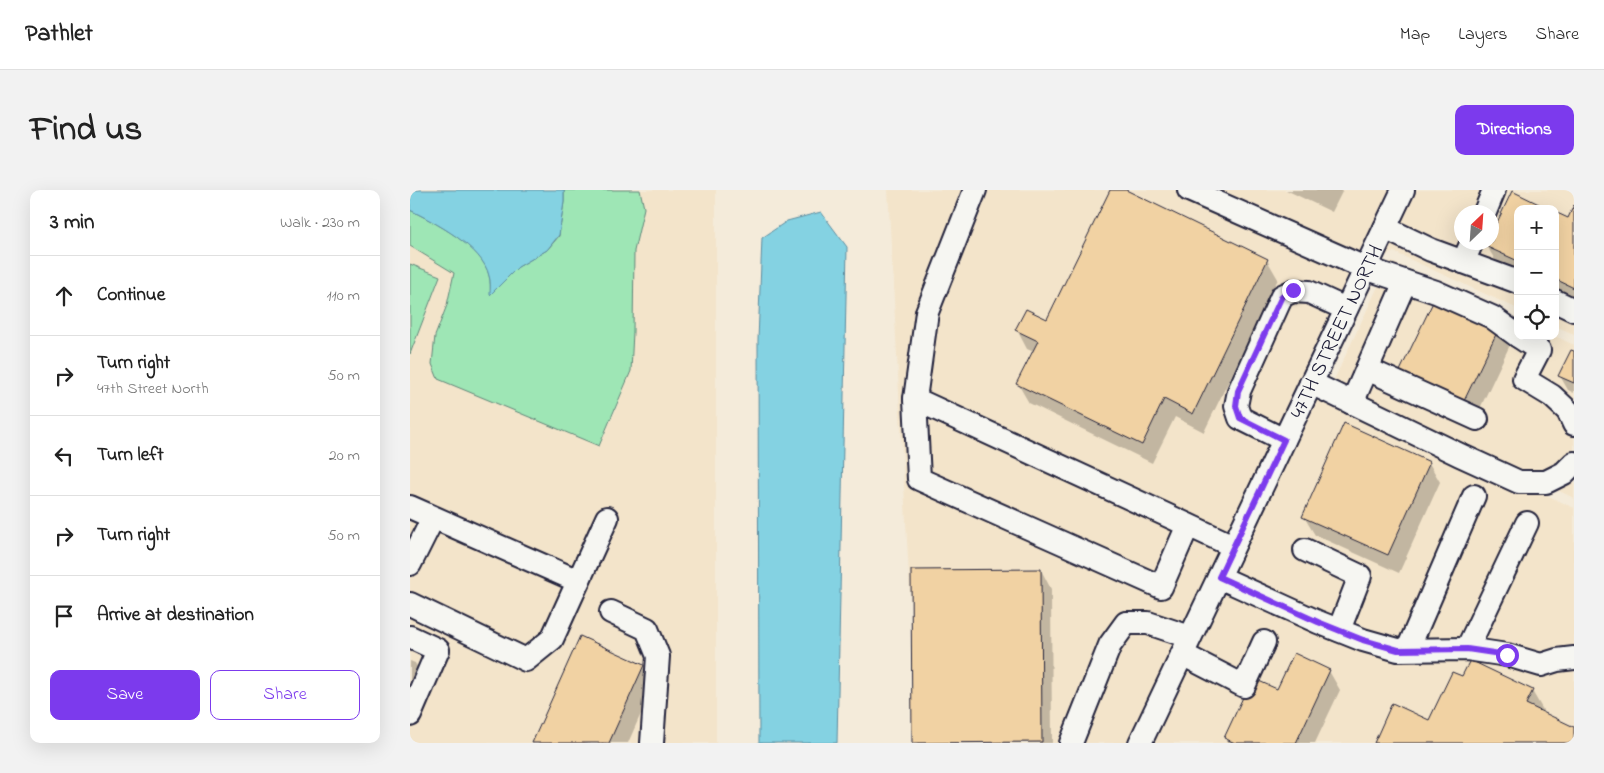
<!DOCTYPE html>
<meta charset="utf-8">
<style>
body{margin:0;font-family:"Indie Flower",sans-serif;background:#f2f2f2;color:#222}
.controls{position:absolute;right:15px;top:15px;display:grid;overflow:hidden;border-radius:10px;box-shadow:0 5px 20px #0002}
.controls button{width:45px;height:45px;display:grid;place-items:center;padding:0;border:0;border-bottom:1px solid #e0e0e0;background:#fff;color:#222;font:25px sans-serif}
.compass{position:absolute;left:1044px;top:15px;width:45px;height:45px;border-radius:50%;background:#fff;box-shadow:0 5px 20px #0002;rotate:25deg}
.stop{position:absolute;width:15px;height:15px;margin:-11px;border:4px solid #7c3aed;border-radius:50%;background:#fff}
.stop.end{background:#7c3aed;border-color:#fff;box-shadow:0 1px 5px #0008}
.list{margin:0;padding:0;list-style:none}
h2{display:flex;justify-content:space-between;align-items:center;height:65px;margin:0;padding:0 20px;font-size:21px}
h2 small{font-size:16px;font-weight:400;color:#767676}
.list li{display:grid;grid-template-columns:32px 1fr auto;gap:15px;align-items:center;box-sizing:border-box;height:80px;padding:0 20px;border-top:1px solid #e0e0e0}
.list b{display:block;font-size:19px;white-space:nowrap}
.list p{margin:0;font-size:16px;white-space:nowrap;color:#767676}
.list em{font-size:16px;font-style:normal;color:#767676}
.actions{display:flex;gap:10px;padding:15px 20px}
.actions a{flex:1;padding:11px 0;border:1px solid #7c3aed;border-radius:10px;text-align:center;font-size:18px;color:#7c3aed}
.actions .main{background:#7c3aed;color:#fff}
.icon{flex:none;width:28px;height:28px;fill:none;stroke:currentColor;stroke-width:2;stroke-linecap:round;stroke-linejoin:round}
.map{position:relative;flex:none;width:1164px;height:553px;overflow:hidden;border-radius:10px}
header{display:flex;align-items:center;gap:30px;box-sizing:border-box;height:70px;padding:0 25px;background:#fff;border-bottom:1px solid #e0e0e0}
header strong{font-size:24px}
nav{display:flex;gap:28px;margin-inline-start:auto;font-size:18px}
.intro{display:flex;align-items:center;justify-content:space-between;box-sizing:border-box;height:120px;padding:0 30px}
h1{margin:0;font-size:35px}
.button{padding:12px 22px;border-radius:10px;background:#7c3aed;color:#fff;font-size:18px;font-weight:700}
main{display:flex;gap:30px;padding:0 30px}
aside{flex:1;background:#fff;border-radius:10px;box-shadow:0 5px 20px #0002}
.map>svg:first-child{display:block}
.built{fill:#f3e4ca;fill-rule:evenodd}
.green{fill:#9ee6b5;stroke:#608478}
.water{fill:#84d2e2;stroke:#5d8c9f}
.shadow{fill:#0003}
.building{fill:#f1d2a3;stroke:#22223b}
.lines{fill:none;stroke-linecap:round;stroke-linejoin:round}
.minor-casing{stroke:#22223b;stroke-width:26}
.minor{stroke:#f6f6f2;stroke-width:22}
.route{stroke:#7c3aed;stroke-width:6}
.labels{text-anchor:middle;stroke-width:4.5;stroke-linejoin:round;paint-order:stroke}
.street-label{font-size:21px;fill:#22223b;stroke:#f6f6f2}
</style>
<header>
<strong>Pathlet</strong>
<nav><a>Map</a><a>Layers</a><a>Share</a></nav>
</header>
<div class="intro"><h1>Find us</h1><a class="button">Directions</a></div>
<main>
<aside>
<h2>3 min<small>Walk · 230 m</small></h2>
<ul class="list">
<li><svg class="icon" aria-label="ahead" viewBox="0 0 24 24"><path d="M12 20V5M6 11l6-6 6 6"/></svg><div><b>Continue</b></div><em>110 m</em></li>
<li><svg class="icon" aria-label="right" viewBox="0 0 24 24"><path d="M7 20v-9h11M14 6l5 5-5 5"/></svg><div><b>Turn right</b><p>47th Street North</p></div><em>50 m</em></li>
<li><svg class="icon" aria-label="left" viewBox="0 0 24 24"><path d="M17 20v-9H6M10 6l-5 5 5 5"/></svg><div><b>Turn left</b></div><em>20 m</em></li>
<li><svg class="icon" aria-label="right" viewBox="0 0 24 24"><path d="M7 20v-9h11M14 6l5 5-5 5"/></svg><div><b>Turn right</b></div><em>50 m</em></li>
<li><svg class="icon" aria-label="arrive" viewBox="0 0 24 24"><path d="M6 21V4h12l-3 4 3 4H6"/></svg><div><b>Arrive at destination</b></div></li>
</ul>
<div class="actions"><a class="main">Save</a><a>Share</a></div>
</aside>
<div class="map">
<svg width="1164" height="553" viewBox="0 0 1164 553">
<rect width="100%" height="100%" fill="#f4ebda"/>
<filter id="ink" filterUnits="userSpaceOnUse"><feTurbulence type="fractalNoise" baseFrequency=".02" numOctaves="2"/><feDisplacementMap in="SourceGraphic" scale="10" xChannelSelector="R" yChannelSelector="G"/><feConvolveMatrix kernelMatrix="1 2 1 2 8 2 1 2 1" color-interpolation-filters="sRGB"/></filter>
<g filter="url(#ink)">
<!-- built -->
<path class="built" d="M230,0H306V553H0V164L30,86L0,74V56L44,83L37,115L25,146L189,256L206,219L221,180L223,142L224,61L234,18Z
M478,0H982L719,553H508Z
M1004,0H1164V144L1145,136V19H1108V119L984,62L972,67L915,191L918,203L1164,318V553H741ZM1052,22H1082V52H1052Z
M980,71L1108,129V146H1145L1164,155V308L922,194Z"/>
<!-- green -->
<path class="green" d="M154,0H230L234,18L224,61L223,142L221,181L189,256L28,189L22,174L25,146L37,115L44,83L0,56V20C24,32 73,57 79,85C81,91 80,99 81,104L108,77L137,60L149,46L154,12Z
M0,74L30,86L0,164Z"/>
<!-- water -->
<path class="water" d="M0,0H154V12L149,45L137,60L108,77L80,105C80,99 81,91 79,86C73,57 24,32 0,20Z
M411,22L437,57L427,553H349L348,150L352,48L377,31Z"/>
<!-- shadow -->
<path class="shadow" d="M701,0H713L857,70L868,89L794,242L765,227L742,273L619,213L608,194L624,162L617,159L607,140L638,131Z
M876,0H933L922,22Z
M1102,2L1108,19V84L1088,75L1077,56L1082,52V46Z
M1164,18V111L1145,102V23L1159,29Z
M1088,139L1099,157L1064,231L1001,202Z
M1164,163V203L1158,200L1150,186Z
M1019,273L1030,292L989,383L905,345L894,327Z
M631,380L641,399L642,553H504L502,381Z
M0,471L5,473L16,492L0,526Z
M233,476L244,494L218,553H123Z
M919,481L930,500L905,553H819L815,548L867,501Z
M1053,488L1122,501L1133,520L1131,523L1164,538V553H965L1019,532Z"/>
<!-- building -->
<path class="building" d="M700,0H716L858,69L783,224L754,209L732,255L606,194L628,151L605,140L616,119L637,129Z
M1102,1L1139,19H1108V71L1075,56L1077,52H1082V43Z
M1164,15V98L1145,89V22L1158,28Z
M1025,108L1089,138L1053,213L989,183Z
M1161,160L1164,161V193L1148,186Z
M934,233L1020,272L978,365L892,327Z
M631,379L632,552L502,553L501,380Z
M170,446L234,475L199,553H122Z
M884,463L920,480L886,553H825L814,548L842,488L867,499Z
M1060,470L1123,500L1116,514L1164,537V553H964L982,513L1019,530L1042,482L1052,486Z"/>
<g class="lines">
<!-- minor casing -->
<g class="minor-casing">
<g id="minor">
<path d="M779,0L955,78L1026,102L1082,127L1108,146"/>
<path d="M1075,22L1084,0"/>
<path d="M975,38L1021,60L1108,92"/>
<path d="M1053,72L1062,52"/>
<path d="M1145,111L1164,120"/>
<path d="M1108,146L1129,160L1114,189L1142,206L1158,221L1164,234"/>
<path d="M957,179L1067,229"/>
<path d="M901,193L1050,265L1109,292H1136L1154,283L1164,273"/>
<path d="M505,209L517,122L565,0"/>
<path d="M942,213L995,92"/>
<path d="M874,250L830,228L826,216L829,201L872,106L883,101L899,102L936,119"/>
<path d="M0,317L168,391"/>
<path d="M778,335L751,397L509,289L505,209L778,335L823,356"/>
<path d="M895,360L950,386L929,440"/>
<path d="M0,374L23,328"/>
<path d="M809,387L908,432L953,450L988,460L1057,459L1097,465L1131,475L1147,470L1164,468"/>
<path d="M0,414L116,470L142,449L197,328"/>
<path d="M201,422L237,439L248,466L242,553"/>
<path d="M0,447L28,460L0,525"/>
<path d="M998,459L1064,306"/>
<path d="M1057,459L1117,333"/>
<path d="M772,464L834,496L854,452"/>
<path d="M661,553L700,455L716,433H738L780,447"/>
<path id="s1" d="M730,553L993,0"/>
</g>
</g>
<!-- minor -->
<use href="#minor" class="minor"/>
</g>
</g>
<g class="lines" filter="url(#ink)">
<!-- route -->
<path class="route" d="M883,100L872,106L828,201L826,216L830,228L874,250L809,387L908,432L953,450L988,460L1057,459L1097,465"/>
</g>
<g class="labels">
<!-- street labels -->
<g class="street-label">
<text dy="7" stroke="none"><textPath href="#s1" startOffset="456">47TH STREET NORTH</textPath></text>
</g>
</g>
</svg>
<div class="controls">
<button>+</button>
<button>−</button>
<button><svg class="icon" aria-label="locate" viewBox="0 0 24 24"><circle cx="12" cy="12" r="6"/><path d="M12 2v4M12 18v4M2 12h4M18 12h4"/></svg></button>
</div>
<svg class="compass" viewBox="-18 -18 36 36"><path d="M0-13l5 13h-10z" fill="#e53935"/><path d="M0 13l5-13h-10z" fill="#767676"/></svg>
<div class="stop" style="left:1097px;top:465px"></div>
<div class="stop end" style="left:883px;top:100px"></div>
</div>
</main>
